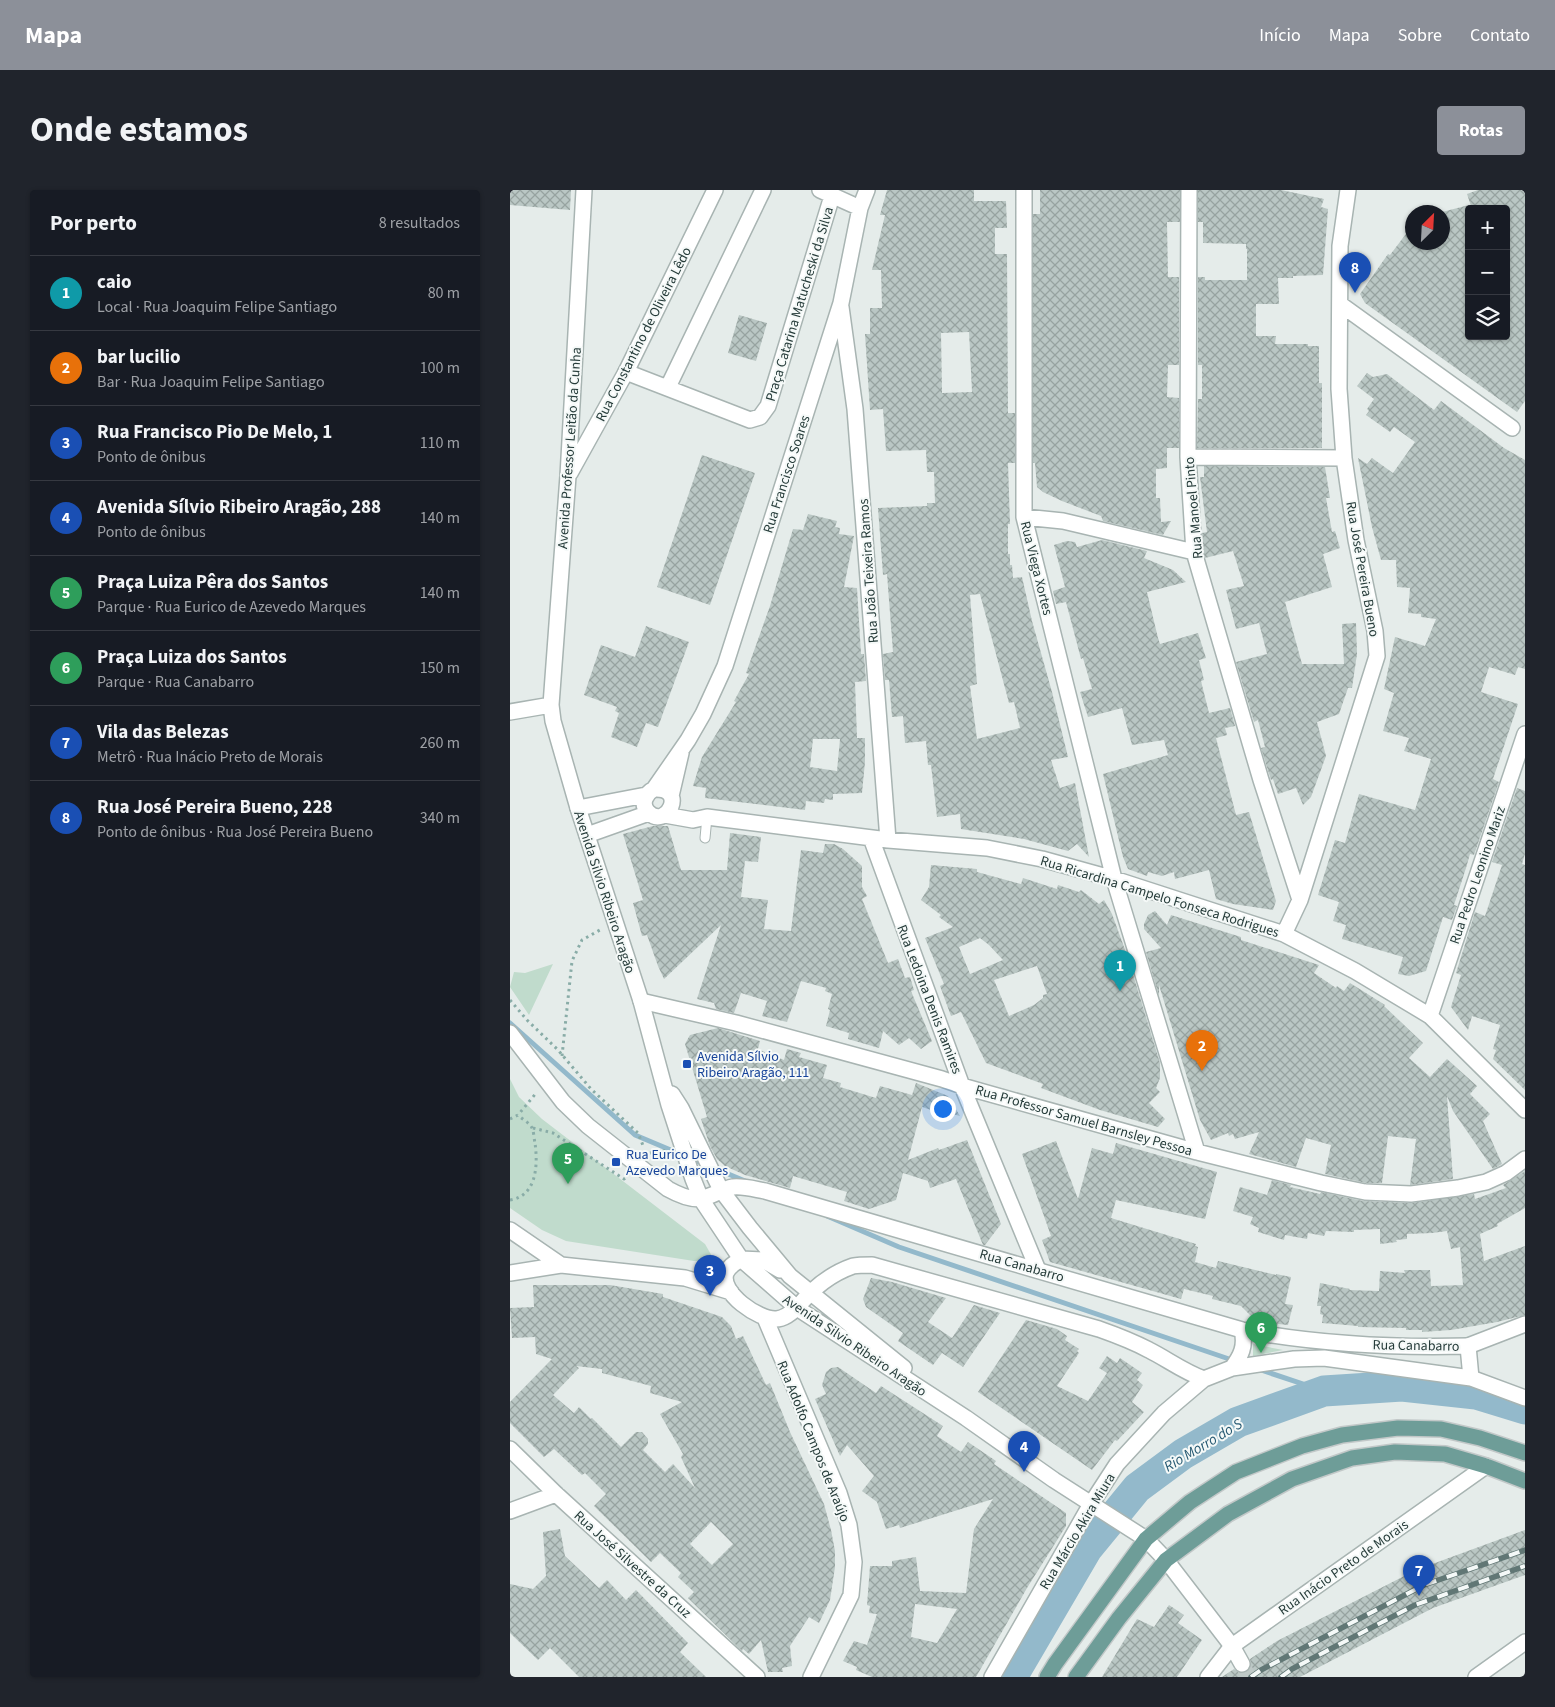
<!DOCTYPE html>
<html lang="pt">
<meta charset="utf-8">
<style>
body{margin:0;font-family:"Source Sans 3",sans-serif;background:#20242c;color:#f1f3f6}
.controls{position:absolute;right:15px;top:15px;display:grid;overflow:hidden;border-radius:5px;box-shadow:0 1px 4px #0004}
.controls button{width:45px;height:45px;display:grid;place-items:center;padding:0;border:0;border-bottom:1px solid #363941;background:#171b24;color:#f1f3f6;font:25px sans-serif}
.compass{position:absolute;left:895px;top:15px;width:45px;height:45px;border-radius:50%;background:#171b24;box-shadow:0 1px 4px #0004;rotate:24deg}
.you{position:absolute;left:432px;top:918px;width:18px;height:18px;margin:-12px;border:4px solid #fff;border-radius:50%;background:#1a73e8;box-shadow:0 0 0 8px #1a73e833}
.badge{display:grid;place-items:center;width:32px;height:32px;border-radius:50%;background:#8c9099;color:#fff;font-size:16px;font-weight:700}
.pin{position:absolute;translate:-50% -41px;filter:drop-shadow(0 1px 2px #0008)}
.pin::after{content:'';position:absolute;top:26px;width:18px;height:15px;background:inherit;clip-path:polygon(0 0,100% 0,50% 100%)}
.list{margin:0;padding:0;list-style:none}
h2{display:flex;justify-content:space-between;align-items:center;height:65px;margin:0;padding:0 20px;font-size:21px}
h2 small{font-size:16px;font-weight:400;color:#9ea1a6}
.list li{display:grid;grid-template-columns:32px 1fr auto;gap:15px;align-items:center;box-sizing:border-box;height:75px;padding:0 20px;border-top:1px solid #363941}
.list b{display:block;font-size:19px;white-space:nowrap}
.list p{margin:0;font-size:16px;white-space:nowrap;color:#9ea1a6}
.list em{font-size:16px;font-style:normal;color:#9ea1a6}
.icon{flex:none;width:28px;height:28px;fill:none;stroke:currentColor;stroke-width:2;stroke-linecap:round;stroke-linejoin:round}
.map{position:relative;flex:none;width:1015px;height:1487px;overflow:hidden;border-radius:5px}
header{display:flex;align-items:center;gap:30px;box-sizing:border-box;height:70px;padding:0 25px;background:#8c9099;color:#fff}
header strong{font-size:24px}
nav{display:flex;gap:28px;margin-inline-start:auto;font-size:18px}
.intro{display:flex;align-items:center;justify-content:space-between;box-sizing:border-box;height:120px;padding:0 30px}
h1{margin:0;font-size:35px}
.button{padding:12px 22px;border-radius:5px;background:#8c9099;color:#fff;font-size:18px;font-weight:700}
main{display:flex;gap:30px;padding:0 30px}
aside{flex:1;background:#171b24;border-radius:5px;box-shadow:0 1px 4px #0004}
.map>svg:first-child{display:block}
.green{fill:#c0dbcc}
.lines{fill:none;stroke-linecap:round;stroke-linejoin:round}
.stream{stroke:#93b9cb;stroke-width:5}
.river{stroke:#93b9cb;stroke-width:31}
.building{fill:url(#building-cross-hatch);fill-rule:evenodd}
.tertiary-tunnel{stroke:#bfc9c7;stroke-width:15;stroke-dasharray:15 8;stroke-linecap:butt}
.service-casing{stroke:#a8b4b2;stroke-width:11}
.minor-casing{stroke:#a8b4b2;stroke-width:18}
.tertiary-casing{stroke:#a8b4b2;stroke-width:18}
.primary-casing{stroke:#c2c8c8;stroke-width:18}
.path{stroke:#89aca7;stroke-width:3;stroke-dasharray:2.5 4;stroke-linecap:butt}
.service{stroke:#fff;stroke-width:9}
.minor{stroke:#fff;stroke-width:15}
.tertiary{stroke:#fff;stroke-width:15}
.primary{stroke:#6e9d98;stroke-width:15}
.rail-casing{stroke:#617775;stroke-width:5.5}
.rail{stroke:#f5f9f8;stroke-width:4;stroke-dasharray:11;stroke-linecap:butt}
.transit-dot{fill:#1a4fb4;stroke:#f5f9f8;stroke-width:2}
.labels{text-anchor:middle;stroke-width:4;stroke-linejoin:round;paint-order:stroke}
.street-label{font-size:14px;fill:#263c3a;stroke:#f5f9f8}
.transit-label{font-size:14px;fill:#164399;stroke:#f5f9f8;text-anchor:start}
.water-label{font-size:15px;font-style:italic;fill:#265972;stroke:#f5f9f8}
</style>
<header>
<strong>Mapa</strong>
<nav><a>Início</a><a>Mapa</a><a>Sobre</a><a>Contato</a></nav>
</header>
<div class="intro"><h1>Onde estamos</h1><a class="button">Rotas</a></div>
<main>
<aside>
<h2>Por perto<small>8 resultados</small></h2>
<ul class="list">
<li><span class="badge" style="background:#0f9aa8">1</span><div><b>caio</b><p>Local · Rua Joaquim Felipe Santiago</p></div><em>80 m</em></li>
<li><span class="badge" style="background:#e8710a">2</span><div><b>bar lucilio</b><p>Bar · Rua Joaquim Felipe Santiago</p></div><em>100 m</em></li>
<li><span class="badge" style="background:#1a4fb4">3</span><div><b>Rua Francisco Pio De Melo, 1</b><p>Ponto de ônibus</p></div><em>110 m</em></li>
<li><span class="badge" style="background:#1a4fb4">4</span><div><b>Avenida Sílvio Ribeiro Aragão, 288</b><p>Ponto de ônibus</p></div><em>140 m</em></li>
<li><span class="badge" style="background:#2e9e5b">5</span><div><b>Praça Luiza Pêra dos Santos</b><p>Parque · Rua Eurico de Azevedo Marques</p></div><em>140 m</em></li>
<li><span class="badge" style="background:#2e9e5b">6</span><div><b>Praça Luiza dos Santos</b><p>Parque · Rua Canabarro</p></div><em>150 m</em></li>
<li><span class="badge" style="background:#1a4fb4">7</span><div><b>Vila das Belezas</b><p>Metrô · Rua Inácio Preto de Morais</p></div><em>260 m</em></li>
<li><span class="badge" style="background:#1a4fb4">8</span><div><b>Rua José Pereira Bueno, 228</b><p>Ponto de ônibus · Rua José Pereira Bueno</p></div><em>340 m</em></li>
</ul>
</aside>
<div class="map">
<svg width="1015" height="1487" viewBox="0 0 1015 1487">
<defs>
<pattern id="building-cross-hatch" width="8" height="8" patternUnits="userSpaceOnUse" patternTransform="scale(1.25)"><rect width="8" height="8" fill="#bac7c4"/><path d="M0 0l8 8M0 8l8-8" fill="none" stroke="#97a3a0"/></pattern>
</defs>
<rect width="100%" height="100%" fill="#e5ecea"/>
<!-- green -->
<path class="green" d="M43,774L19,825L0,797L4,782L15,783Z
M0,889L9,907L32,929L195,1054L203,1068L195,1071H184L56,1051L32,1040L0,1018Z
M743,1154L773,1160L743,1166Z"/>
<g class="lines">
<!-- stream -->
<path class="stream" d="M0,833L125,945L194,974
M204,978L235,991
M317,1026L389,1057L725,1171
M748,1179L814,1201"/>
<!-- river -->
<path class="river" d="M502,1487L577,1359L627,1298L673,1264L728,1232L814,1201L892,1196L966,1204L1015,1219"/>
</g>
<!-- building -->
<path class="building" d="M0,0H61L60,20L0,15Z
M377,0H464V11H496L497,38H485V64H497L498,223H505V273H498L500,334H498V364H500V375H502L503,388L512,387L522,431L542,502L558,567L541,570L550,598L565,593L579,667L567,654L558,661L514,649L451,639L450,624L427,627L421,575H418L416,551L395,553L393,526L382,527L379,490H375L373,464L383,462L377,384L373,385L368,318L417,316V313H425L424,282H417L416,260L376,261L373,219L360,220L355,144H360V118H372L371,80H362L375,25H370ZM459,142L462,202L432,203L431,143ZM470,404L499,513L504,512L510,538L467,549L460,496L467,494L460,405Z
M530,0H670V32H657L658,87H669V175H658L657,207L669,208V258H657V278L646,279V308H650L651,332L661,331L653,345L593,331L591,326L552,311L533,302L527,297L525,273H523V24H530Z
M688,0H771L814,9L811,17L818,19L813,85L783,86V88H768L769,114H746V146H766L765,154H798V156H809V193H812V258H687L688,209H692V175H688V87H695V90H737V59H736V54L693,53V32H688Z
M968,0H1015V211L1007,222L855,113L850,104L878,64L880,65L902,36V52H932V22L959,15V146H996V19H962L957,4Z
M229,125L257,133L246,171L218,163Z
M857,183L863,187L877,184L924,220L931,211L994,258L1015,270V479L1008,477L1005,485L979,477L971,502L1008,514L983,589L989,592L964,665L960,664L956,678L944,715L947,716L942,730L933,727L916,781L899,786L888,784L893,767L832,749L836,735L823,731L829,712L808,705L825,650L835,653L849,604L905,620L921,569L894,561L899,548L873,541L884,503L874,499L885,447L915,456L926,429L911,427V424L898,423L900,398L887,397L886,370H871L862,337L848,268L857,274L862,268L883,283L905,252L884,237L880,242L856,225L859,221L857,219L864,209L847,196Z
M192,265L245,283L200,415L147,397Z
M694,276L815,277L820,308H816L822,342L825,341L830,358L813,364L822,397L775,412L792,474H834L832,434L846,433L847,464L842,498H838L829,524L807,532L816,566L801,607L793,615L786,598L768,604L763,589L761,590L751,558L755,557L748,530L744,532L726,472L757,464L749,433L726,439L716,400L734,396L723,361L695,368L693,360L692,343L697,342L690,287H694Z
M298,324L327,331L325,337L330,338L329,344L344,346L334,397L347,398L351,464H354L356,491L345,492L347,548H355V572L352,603L323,604V610L315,609L314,613L296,611L295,620L195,608L196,598L183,596L192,567L226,512L224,511L239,484L236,483L260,416L283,339L293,340ZM303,549H330L327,581L300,577Z
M592,350L637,361L634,368L663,380L676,392L637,402L648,448L650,454L688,443L696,468L689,470L694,490L691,491L699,523L720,518L725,536L715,538L717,545L706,548L726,625L739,622L766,711L763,720L723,714L706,709L699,680L665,689L664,682L652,686L638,682L637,686L618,679L613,667L593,584L658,565L654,550L622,555L612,518L578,527L570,502L582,499L573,468L571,469L556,412L546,414L543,401L555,397L544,355L557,351L565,352L567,357Z
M136,436L179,452L148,537L136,533L127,557L101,547L109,523L105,521L107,517L74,505L91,455L125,467Z
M1007,598L1015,601V664L1012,674L1015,675V900L983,869L986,860L983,859L990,835L962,826L958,840L941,817L951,785L946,783L965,722L975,726L992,675L982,672Z
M143,636H158L171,680H217L220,643L251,647L248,672L235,671L231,707L258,710L254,739L281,741L291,660L313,663L315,654H324L333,659L352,676V697L357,706L352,709L378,773L388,769L395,788L400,787L404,800L401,801L422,851L411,859L399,848L389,855L373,841L369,858L338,849L339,843L316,836L320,820L318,819L322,804L315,801L316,798L291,791L277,832L252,826L257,811L231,803L224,823L206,819L204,813L187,809L211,735L154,789L148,776L137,745L132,746L123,713L133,710L113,644Z
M421,675L467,679V682L511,694L513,688L547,699L548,695L569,702L571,700L589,714L594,710L602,724L618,768L650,873V888L646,898L650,902L639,913L655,929L648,937L590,920L531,898L533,894L476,873L451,822L441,826L430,796L434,794L415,748L443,737L429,727L431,725L411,710L419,697ZM470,748L479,755L493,770L460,784L449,757ZM527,776L537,804L533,805V808L524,815L499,826L484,790Z
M645,721L657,735L661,725L731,747V750L809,775L804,783L826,798L827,796L834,801L840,793L875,815L874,816L913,853L899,868L920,887L937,869L967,896L960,904L980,924L973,931L992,974L983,979L943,921L937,906L943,989L900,995L906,949L878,946L872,993H856L815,984L821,955L796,948L786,977L739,964L749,942L725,949L723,944L719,946L718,943L701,950L690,930L649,795V806L636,762L651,758L634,739V734L638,725Z
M208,838L250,851L248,859L274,870L277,859L291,863L289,867L317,875L313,888L331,893L330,897L366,908L370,896L402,905L406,893L438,906L450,926L427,920V922L412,917L398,970L428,958L429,960L457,950L491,1034L475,1055H473L446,989L420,998L418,991L393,983L386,1010L359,1019L334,1011L337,1002L283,986L280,998L235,985L215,976L207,969L200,956L191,929L197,927L175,854L180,845Z
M546,951L568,1009L582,958L603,964L606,953L707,982L695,1029L606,1010L601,1028L686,1054L685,1056L688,1057L685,1072L706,1078L708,1071L766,1085V1084L781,1087L775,1114L783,1115L778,1135L768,1134L767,1136L754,1133L743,1128L731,1116L702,1109L703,1106L674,1099L671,1109L540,1072L532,1050L541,1046L512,964Z
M1015,981V1018L987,1034L988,1036L970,1044L974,1071L1015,1056V1125L987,1132L941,1140L912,1142V1140H896V1138L848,1137V1136L812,1133L813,1125L810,1124L811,1116H807L810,1093L840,1099L839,1100L869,1101L870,1081L895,1083L894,1080H920L921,1096L953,1095L950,1057L941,1059L937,1041L922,1043L897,1044V1049L886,1050L887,1052L870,1054V1039L844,1040V1042L816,1041L814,1046L798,1043L797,1049L775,1045L774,1050L748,1042L749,1038L740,1034L743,1027L723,1021L730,997L757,1005L762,990L781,995L780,997L810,1004L811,1002L853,1011L901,1013L964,1004L965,1009L996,998L993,995Z
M361,1088L382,1092L436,1108L418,1132L442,1148L464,1115L490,1123L453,1177L432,1163L423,1175L388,1151L393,1143L356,1117L353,1109Z
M23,1095H100L153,1104V1107L212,1127L221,1136L226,1149L233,1146L256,1195L260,1193L280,1242L314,1314L321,1340L325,1361V1377L320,1410L309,1433L299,1427L280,1456L282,1476L272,1478L273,1482H258L251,1450L239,1464L233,1459L232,1461L178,1408L184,1402L168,1387L171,1383L150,1363L141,1372L84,1316L96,1304L75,1283L72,1285L44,1259L34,1267L0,1233V1212L42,1169L26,1164L25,1147L2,1148L0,1118L24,1117ZM66,1176L92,1179V1183L141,1196L140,1203L172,1212L150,1224L173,1264L171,1267L185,1298L163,1274L155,1282L133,1260L138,1254V1249L132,1242H126L111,1257L82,1228L81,1229L69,1217L64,1223L43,1205L69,1178ZM201,1332L223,1354L202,1375L180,1354Z
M516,1130L547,1139L557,1146L555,1150L569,1159L567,1161L569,1163L547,1196L578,1211L597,1183L589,1178L597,1166L607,1173L610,1168L632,1183L627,1190L633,1195L622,1212L634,1222L607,1251L605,1250L582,1280L468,1202Z
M328,1177L366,1203L371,1196L433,1236L427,1246L451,1262L458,1252L486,1271L484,1274L556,1323V1336L517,1398L466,1487H362L346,1480L347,1477L333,1471L344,1451L357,1455L367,1424L359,1423L360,1416L357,1415L360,1376H382V1371L406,1367L410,1401L456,1403L464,1339L483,1309L390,1338L389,1335L376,1339L367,1312L352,1301L364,1286L337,1255L330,1266L305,1209L316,1204L312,1195L316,1182L321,1178ZM405,1414L447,1419L427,1453L401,1447Z
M50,1339L55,1366L89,1398L97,1390L116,1410L126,1400L178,1453L170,1462L196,1487H69L40,1458L28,1470L0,1443V1394L23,1399L36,1386L33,1342Z
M1015,1340V1385L923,1418L790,1487H712L724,1479L731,1483L736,1482L741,1475L740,1469L767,1451L906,1380Z
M659,1415L674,1425L668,1433L692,1450L667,1487H592L627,1429L644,1437Z"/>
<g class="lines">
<!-- tertiary-tunnel -->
<path class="tertiary-tunnel" d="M732,1474L739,1487"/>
<!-- service casing -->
<g class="service-casing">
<path id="service" d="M195,648L197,627"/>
</g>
<!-- minor casing -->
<g class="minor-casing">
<path id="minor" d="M310,0L350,18
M514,0V327L604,689L687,962
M679,0L678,267L684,362L751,590L790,710
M830,114L1002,238
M331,117L345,219L378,650
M116,182L240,230L250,227L258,216L322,6
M158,197L253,0
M678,267L834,268
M514,327L553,331L684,362
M144,599C178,597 157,641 138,622C130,614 136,603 144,599L178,550L193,524L215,476L331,113L350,18L357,0
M161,606L171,563
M68,618L136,605
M155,625L183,630L197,627L378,650L477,658L532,669L604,689L774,744L845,781L920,826L1015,920
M77,645L139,623
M361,648L452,896L528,1080
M774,744L790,710L867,466L865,441L846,350L834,268L829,199L830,56L838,0
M131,811L226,833L432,889L452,896L687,962L811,993L855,1002L901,1004L948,998L976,992L996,983L1015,969
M920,826L1015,544
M0,1040L51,1075
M231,1069C225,1073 219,1076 216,1083C209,1103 249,1130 266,1129C274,1129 281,1123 287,1118
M0,1083L51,1075L175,1088L221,1102
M255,1128L329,1303L339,1335L344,1372L341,1405L301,1487
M958,1156L1015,1134
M0,1259L46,1304L247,1487
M0,1321L46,1304
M482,1487L581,1314
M698,1487L722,1456L976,1276
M966,1487L1015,1452"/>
</g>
<!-- tertiary casing -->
<g class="tertiary-casing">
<path id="tertiary" d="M74,0L58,286L41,515L43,531L68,618L131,811L159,915L183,989L191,1009L231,1069L287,1118L456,1228L544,1290L636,1349L656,1370L722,1456L732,1474
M60,283L116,182L205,0
M0,522L41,515
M0,843L53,912L78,936L158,999C167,1004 182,1011 193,1008C203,1006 212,999 223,997C234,996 244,999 255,1001L732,1140C807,1154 883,1158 958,1156L961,1188
M162,904L171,918L211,1000L240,1038L280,1086L394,1178
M231,1069L253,1070L270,1080
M287,1118C301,1100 320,1084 343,1076C348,1075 356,1075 362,1075L589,1139C606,1145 622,1151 639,1160C657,1169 674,1182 694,1189L722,1178L784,1169L814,1168L961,1188L1015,1208
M722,1178C731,1166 736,1156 732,1140
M581,1314L607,1274L654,1223L694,1189"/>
</g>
<!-- primary casing -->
<g class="primary-casing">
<path id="primary" d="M537,1487L545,1474L636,1349L680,1312L726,1282L792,1256L832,1245L888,1238L931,1239L970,1248L1015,1263
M566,1487L609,1428L656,1370L718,1324L782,1289L842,1268L885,1262L935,1264L976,1276L1015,1291"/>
</g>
<!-- path -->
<path class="path" d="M0,810L17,830L48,860L81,899L128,943L134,958
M52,866L62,771L72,750L90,740L89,738
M0,929L8,925L27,902
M23,938L43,943L114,989L117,987
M140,963L158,960
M0,1010C27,1006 28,975 25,953C24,949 24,942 22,938C20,933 12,929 8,925"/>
<!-- service -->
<use href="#service" class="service"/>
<!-- minor -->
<use href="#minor" class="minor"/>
<!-- tertiary -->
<use href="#tertiary" class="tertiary"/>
<!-- primary -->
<use href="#primary" class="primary"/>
<!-- rail casing -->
<g class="rail-casing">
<path id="rail" d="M741,1487L751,1480L914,1395L1015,1360
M771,1487L782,1479L905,1415L1015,1376"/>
</g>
<!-- rail -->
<use href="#rail" class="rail"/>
</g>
<!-- markers -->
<g class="transit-dot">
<rect x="172" y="869" width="10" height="10" rx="2.5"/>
<rect x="101" y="967" width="10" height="10" rx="2.5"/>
</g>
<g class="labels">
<!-- street labels -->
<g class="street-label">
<text transform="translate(289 114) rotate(-73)" y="5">Praça Catarina Matucheski da Silva</text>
<text transform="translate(133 144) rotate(-63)" y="5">Rua Constantino de Oliveira Lêdo</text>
<text transform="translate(59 258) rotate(-86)" y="5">Avenida Professor Leitão da Cunha</text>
<text transform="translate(276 284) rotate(-72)" y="5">Rua Francisco Soares</text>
<text transform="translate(683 318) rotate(-95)" y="5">Rua Manoel Pinto</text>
<text transform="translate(527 378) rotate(76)" y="5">Rua Viega Xortes</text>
<text transform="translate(853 379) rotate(80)" y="5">Rua José Pereira Bueno</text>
<text transform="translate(358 381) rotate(-94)" y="5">Rua João Teixeira Ramos</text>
<text transform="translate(967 685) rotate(-71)" y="5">Rua Pedro Leonino Mariz</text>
<text transform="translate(95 702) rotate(72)" y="5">Avenida Silvio Ribeiro Aragão</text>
<text transform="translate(650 706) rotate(17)" y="5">Rua Ricardina Campelo Fonseca Rodrigues</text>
<text transform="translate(420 809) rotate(69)" y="5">Rua Ledoina Denis Ramires</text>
<text transform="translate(574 930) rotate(16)" y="5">Rua Professor Samuel Barnsley Pessoa</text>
<text transform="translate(512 1075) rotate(16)" y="5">Rua Canabarro</text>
<text transform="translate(345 1155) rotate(34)" y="5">Avenida Silvio Ribeiro Aragão</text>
<text transform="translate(906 1155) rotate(1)" y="5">Rua Canabarro</text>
<text transform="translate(304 1251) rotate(68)" y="5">Rua Adolfo Campos de Araújo</text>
<text transform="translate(567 1341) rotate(-59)" y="5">Rua Márcio Akira Miura</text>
<text transform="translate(123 1374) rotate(42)" y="5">Rua José Silvestre da Cruz</text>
<text transform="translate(833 1377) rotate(-35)" y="5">Rua Inácio Preto de Morais</text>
</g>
<!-- transit labels -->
<g class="transit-label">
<text x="187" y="871">Avenida Sílvio<tspan x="187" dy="16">Ribeiro Aragão, 111</tspan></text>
<text x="116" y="969">Rua Eurico De<tspan x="116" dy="16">Azevedo Marques</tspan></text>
</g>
<!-- water labels -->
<g class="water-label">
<text transform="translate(693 1255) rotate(-31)" y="5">Rio Morro do S</text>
</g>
</g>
</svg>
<div class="controls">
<button>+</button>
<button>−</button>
<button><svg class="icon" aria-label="layers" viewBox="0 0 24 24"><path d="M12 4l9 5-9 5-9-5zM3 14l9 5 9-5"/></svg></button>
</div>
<svg class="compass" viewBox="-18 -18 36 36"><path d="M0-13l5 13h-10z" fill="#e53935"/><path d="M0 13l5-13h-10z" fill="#9ea1a6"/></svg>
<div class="you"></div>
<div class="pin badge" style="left:610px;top:801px;background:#0f9aa8">1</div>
<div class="pin badge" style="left:692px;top:881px;background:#e8710a">2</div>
<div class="pin badge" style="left:200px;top:1106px;background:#1a4fb4">3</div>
<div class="pin badge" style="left:514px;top:1282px;background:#1a4fb4">4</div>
<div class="pin badge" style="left:58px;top:994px;background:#2e9e5b">5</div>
<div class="pin badge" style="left:751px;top:1163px;background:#2e9e5b">6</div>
<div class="pin badge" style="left:909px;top:1406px;background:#1a4fb4">7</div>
<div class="pin badge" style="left:845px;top:103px;background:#1a4fb4">8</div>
</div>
</main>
